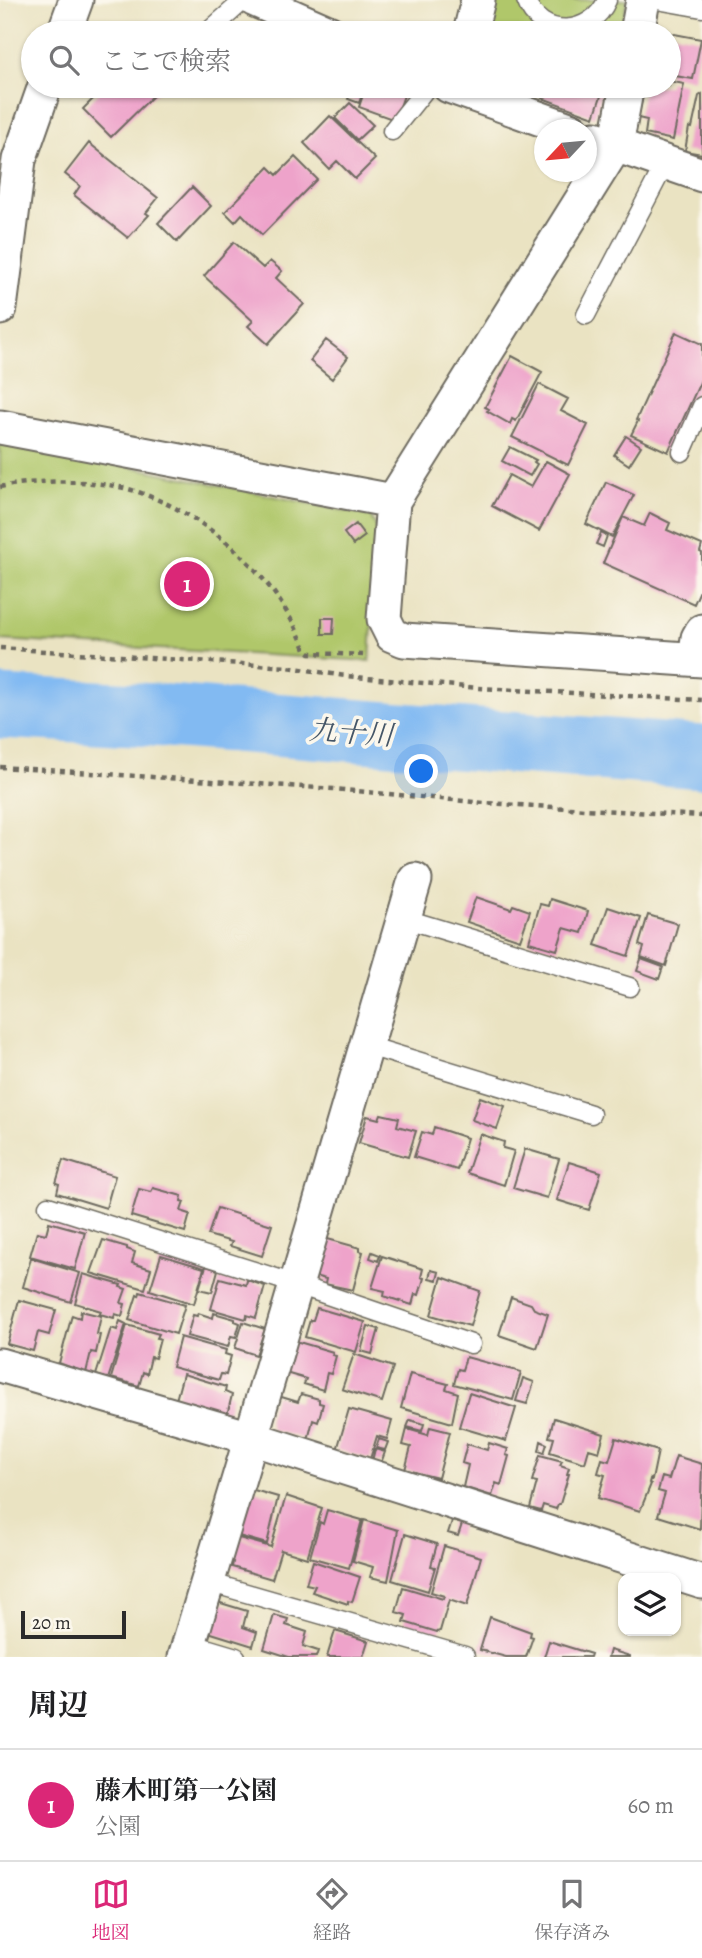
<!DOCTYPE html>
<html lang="ja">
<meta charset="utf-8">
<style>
body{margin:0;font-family:Alegreya,"Noto Serif JP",serif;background:#f6f6f6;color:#202124}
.controls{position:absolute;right:21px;bottom:21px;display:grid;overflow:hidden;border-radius:14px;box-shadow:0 2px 5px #0004}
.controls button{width:63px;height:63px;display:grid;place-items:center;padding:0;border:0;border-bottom:2px solid #e0e0e0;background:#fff;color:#202124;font:35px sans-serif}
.compass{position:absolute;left:534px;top:119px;width:63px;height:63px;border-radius:50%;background:#fff;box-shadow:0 2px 5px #0004;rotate:244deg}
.scale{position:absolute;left:21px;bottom:18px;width:105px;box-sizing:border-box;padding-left:7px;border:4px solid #2b2b2b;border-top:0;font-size:19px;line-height:24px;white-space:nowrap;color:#2b2b2b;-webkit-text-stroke:5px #fbf7ec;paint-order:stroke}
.you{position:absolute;left:422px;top:772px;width:24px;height:24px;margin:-18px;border:5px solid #fff;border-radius:50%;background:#1a73e8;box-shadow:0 0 0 10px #1a73e833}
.badge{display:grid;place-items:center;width:46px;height:46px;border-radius:50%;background:#db2777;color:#fff;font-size:23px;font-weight:700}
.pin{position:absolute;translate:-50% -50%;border:4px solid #fff;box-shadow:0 2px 7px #0006}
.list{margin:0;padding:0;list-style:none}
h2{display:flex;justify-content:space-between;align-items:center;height:91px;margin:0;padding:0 28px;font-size:30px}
h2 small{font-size:23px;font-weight:400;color:#757577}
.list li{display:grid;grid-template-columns:46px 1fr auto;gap:21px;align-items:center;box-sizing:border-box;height:112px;padding:0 28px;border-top:2px solid #e0e0e0}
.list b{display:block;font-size:26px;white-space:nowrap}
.list p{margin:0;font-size:23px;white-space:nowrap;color:#757577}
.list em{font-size:23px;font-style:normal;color:#757577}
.icon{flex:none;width:38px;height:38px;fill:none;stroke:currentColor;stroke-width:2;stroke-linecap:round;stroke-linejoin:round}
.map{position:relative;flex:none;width:702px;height:1657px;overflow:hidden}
.search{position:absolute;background:#fff;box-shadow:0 2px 5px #0004;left:21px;right:21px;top:21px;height:77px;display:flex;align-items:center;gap:18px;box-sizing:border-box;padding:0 24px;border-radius:38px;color:#757577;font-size:26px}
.sheet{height:203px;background:#fff}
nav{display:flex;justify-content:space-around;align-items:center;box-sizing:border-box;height:98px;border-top:2px solid #e0e0e0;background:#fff;font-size:19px;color:#757577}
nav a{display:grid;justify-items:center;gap:4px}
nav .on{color:#db2777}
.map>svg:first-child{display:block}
.green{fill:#b0c76b;stroke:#6e794b;stroke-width:2}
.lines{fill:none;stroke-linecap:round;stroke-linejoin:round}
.river{stroke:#82baf2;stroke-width:63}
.building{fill:#eea3ca}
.lane-casing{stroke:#6e6b60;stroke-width:21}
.street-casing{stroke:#6e6b60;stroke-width:37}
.path{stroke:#6e6b60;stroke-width:4.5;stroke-dasharray:5 5;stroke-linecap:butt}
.lane{stroke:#fff;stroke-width:18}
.street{stroke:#fff;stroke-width:33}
.labels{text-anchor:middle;stroke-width:7;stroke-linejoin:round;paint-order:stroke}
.water-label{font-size:28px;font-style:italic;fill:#455667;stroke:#fbf7ec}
</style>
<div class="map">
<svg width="702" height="1657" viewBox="0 0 702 1657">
<rect width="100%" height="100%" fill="#fbf7ec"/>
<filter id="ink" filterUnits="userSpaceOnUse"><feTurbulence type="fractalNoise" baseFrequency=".0143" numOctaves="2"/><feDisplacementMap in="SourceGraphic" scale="14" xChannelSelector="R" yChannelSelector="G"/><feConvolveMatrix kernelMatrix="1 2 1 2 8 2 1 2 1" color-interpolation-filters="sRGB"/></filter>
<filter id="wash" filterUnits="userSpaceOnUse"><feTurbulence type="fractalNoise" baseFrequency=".00686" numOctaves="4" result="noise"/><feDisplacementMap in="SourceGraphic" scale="28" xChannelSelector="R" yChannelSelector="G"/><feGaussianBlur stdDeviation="1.57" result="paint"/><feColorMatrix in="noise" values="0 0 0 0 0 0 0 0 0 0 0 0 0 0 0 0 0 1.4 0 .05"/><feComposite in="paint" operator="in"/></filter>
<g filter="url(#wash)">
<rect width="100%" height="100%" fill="#eae3c2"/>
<!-- green -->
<path class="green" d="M493,0H627L621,33H495L487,31Z
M0,440L370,516L377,528L370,661L0,640Z"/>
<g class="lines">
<!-- river -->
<path class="river" d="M0,707L154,715L702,757"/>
</g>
<g id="blocks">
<!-- building -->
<path class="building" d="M669,33L701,39L693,79L669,75Z
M669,81L684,84L673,140L645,134L647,120L638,118L645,86H669Z
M106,86H153L158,91L111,137L83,109Z
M353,86H365L359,103L348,99Z
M366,86L407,87L395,120L359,107Z
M508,86H541L539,93L530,90L528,93Z
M546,86H591L603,90L594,117L542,98Z
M702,94V154L685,151L689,127L692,128L699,96Z
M350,103L373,125L357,140L335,118Z
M330,116L375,159L355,179L337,161L329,169L304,143Z
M89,143L158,198L146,213L149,215L128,238L74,195L80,186L65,174Z
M295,157L317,179L262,235L242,214L235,222L225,212L269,167L277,175Z
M192,187L211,206L177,242L158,223Z
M234,242L263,268L270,261L282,271L276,278L304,304L268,344L248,326L253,321L204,276Z
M676,332L702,344V378L668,452L631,435L638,421L636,420Z
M326,340L348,357L332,379L310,361Z
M512,356L542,372L516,421L512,419L510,424L487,411L489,409L485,407Z
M539,384L568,399L561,411L588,425L568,465L512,437Z
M626,436L641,446L629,465L614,455Z
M510,447L536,460L534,462L537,464L530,476L502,461Z
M546,461L570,474L539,531L492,506L509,475L531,487Z
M606,482L634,495L612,537L586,524Z
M650,513L670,523L667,530L702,545L700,552L702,553V586L694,604L603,563L623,517L644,526Z
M356,524L365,536L353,545L344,533Z
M601,533L607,536L603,547L596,544Z
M322,618H334L333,634H322Z
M476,897L511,909L513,905L530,911L520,940L467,922Z
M550,899L588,911L582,933L564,928L557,950L529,942L540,904L548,906Z
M608,907L641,918L628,956L595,945Z
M648,915L678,924L666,966L641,957L644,947L639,945Z
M641,959L663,967L659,979L637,971Z
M480,1097L505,1106L497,1129L472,1120Z
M381,1114L399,1118L397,1126L416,1131L408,1157L359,1143L367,1116L379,1119Z
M434,1127L467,1138L457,1170L414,1157L422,1132L432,1135Z
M480,1134L504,1142L503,1148L514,1151L504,1185L467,1173Z
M525,1149L559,1159L547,1198L513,1188Z
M63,1160L115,1176L106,1208L57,1193L59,1184L56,1183Z
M569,1162L601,1172L589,1210L557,1200Z
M153,1188L182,1196L181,1201L184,1202L181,1211L190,1214L185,1232L131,1216L139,1189L151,1192Z
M217,1208L272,1225L262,1256L230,1246L232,1242L208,1235Z
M49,1222L85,1232L75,1269L30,1256L37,1232L46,1234Z
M324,1238L360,1248V1251L363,1252L353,1290L325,1284L326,1279L314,1276Z
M103,1240L127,1247V1249L135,1252L132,1263L151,1269L145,1289L91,1273Z
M372,1252L380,1255L378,1261L370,1258Z
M161,1255L204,1268L194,1304L150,1290Z
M382,1256L423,1269L421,1277L424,1278L419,1295L415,1294L412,1305L384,1296L385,1291L372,1288Z
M31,1258L80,1273L71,1302L23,1287Z
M206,1266L218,1270L212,1292L199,1289Z
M431,1270L439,1272L437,1280L429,1278Z
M83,1274L121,1285L120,1287L126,1289L121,1303L125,1304L122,1316L115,1314L114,1318L100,1314L101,1311L75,1303Z
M442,1277L480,1291L470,1326L431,1315Z
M220,1278L246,1285L247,1280L265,1286L256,1318L247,1315L246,1319L211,1309Z
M140,1292L185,1305L176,1334L129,1320L137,1295L139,1296Z
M511,1297L531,1304L534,1309L548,1314L537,1348L499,1335Z
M19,1300L56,1310L49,1335L38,1332L33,1351L7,1344Z
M317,1308L365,1322L356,1352L305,1337L310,1320H313Z
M81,1311L101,1316L97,1334L100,1335L96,1353L91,1352L86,1373L59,1363L72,1315L80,1318Z
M198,1313L213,1318L214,1313L235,1319V1321L240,1323L236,1337L231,1336L228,1347L187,1336L193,1315L197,1316Z
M120,1321L126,1324L108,1379L96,1375L111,1328L117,1330Z
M243,1322L265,1329L256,1355L235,1348Z
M127,1325L159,1334L157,1338L160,1339L155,1358L151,1357L147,1374L143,1372L139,1386L111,1378Z
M368,1326L379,1329L372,1354L361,1351Z
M180,1337L226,1350L225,1354L231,1356L226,1375L221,1374L219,1380L172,1367Z
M292,1340L333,1352L332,1355L336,1356L331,1374L327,1373L323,1390L304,1384L306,1379L282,1372Z
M354,1354L393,1367L382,1402L342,1389Z
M466,1357L521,1372L513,1400L454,1384L458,1369L462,1370Z
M183,1374L226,1387L225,1392L232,1395L227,1415L176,1400Z
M410,1374L448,1384L446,1389L458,1393L452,1423L401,1408Z
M523,1378L534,1382L527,1404L516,1401Z
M469,1393L516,1408L506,1441L459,1427Z
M301,1394L319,1399V1403L323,1404L318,1422L313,1420L308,1440L272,1430L268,1420L275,1395L298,1402Z
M349,1409L392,1421L387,1439L377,1436L370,1459L337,1450Z
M554,1418L604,1434L599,1452L589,1449L585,1463L550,1452L554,1438L549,1437Z
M410,1420L424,1424L422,1431L407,1427Z
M430,1427L450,1432L438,1478L405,1470L411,1447L403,1445L407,1429L428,1435Z
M616,1438L658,1451L652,1480L650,1479L649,1483L651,1484L640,1511L598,1498L605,1475L598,1473L602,1459L609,1461Z
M379,1439L388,1442L385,1450L376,1448Z
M541,1441L547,1444L544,1453L539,1451Z
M489,1443L508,1449L506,1455L509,1456L501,1485L496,1483L492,1496L463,1487L468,1465L462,1463L467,1444L487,1450Z
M375,1449L385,1452L381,1463L372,1461Z
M540,1455L562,1461L560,1465L569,1468L567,1474H569L560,1504H558L556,1509L543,1505L541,1511L530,1508L537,1482L532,1481Z
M676,1456L702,1464L700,1529L658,1516L665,1493L658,1491L662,1477L669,1479Z
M247,1488L278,1497L267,1544L235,1535Z
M286,1496L322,1508L307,1558L281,1550L272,1579L232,1567L233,1562L228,1561L235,1537L271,1547Z
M327,1510L362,1520L349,1568L310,1557L320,1522L323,1524Z
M364,1520L398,1530L388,1581L370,1577L373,1567L353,1561Z
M452,1521L462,1524L458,1536L448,1533Z
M405,1534L437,1544L431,1566L435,1567L428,1591L392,1580Z
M444,1546L481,1557L467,1606L449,1600L440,1631L437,1632L404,1622L406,1615L396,1612L403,1587L443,1599L444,1596L431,1592Z
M313,1561L360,1577L352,1602L348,1601V1604L312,1592L315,1586L306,1584Z
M214,1601L247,1611L243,1627L257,1632L253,1646L205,1631Z
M274,1615L288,1619L286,1625L307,1632L303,1646L318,1651L316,1657H289L264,1649Z
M490,1617L531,1632L530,1636L533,1637L526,1657H506L480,1650Z
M335,1631L368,1641L363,1657H327Z
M549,1641L591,1654L590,1657H544Z
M610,1650L630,1656V1657H608Z"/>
</g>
</g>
<g filter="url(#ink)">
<use href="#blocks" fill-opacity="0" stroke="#6e6b60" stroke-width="2"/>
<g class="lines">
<!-- lane casing -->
<g class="lane-casing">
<path id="lane" d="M526,0C540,40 592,36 607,0
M657,0L702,8
M207,33L244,0
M392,131L428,86
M586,315L666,162
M682,452L702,406
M403,918L630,987
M365,1045L591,1114
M48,1206L295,1284L471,1344
M208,1582L465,1656
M189,1643L236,1657"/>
</g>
<!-- street casing -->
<g class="street-casing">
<path id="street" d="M255,0L330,33
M64,33L76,0
M470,33L478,0
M637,33L643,0
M449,86L572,130
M627,86L616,145L393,501L384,619L392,635L404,640L702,660
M595,138L702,175
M0,308L19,160L45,86
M0,427L393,501
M695,659L698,638L702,631
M0,1365L251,1438L702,1582
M185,1657L251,1438L415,880"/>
</g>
<!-- path -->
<path class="path" d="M0,487C38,479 101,479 138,492C211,517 277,577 305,649L310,653L366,655
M0,648L288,667L345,676L478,688L702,700
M0,767L334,789L485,803L702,816"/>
<!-- lane -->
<use href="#lane" class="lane"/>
<!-- street -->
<use href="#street" class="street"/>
</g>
</g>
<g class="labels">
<!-- water labels -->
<g class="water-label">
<text transform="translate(351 732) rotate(4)" y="10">九十川</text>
</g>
</g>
</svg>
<div class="controls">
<button><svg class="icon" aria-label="layers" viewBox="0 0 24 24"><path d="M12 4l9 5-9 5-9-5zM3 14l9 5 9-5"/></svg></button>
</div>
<svg class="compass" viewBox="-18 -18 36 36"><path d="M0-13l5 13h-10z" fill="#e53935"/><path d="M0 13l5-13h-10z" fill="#757577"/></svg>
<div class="scale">20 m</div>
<div class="you"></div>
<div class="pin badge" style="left:187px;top:584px">1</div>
<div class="search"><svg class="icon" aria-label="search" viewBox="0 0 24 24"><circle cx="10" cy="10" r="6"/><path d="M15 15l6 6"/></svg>ここで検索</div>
</div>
<section class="sheet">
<h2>周辺<small></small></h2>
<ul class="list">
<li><span class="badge">1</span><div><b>藤木町第一公園</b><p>公園</p></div><em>60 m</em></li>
</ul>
</section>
<nav>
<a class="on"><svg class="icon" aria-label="map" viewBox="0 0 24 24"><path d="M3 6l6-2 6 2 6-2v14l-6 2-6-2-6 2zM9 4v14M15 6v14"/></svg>地図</a>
<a><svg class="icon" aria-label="directions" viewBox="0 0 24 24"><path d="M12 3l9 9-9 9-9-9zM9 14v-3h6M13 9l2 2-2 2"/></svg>経路</a>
<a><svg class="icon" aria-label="saved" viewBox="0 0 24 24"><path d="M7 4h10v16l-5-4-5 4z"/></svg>保存済み</a>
</nav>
